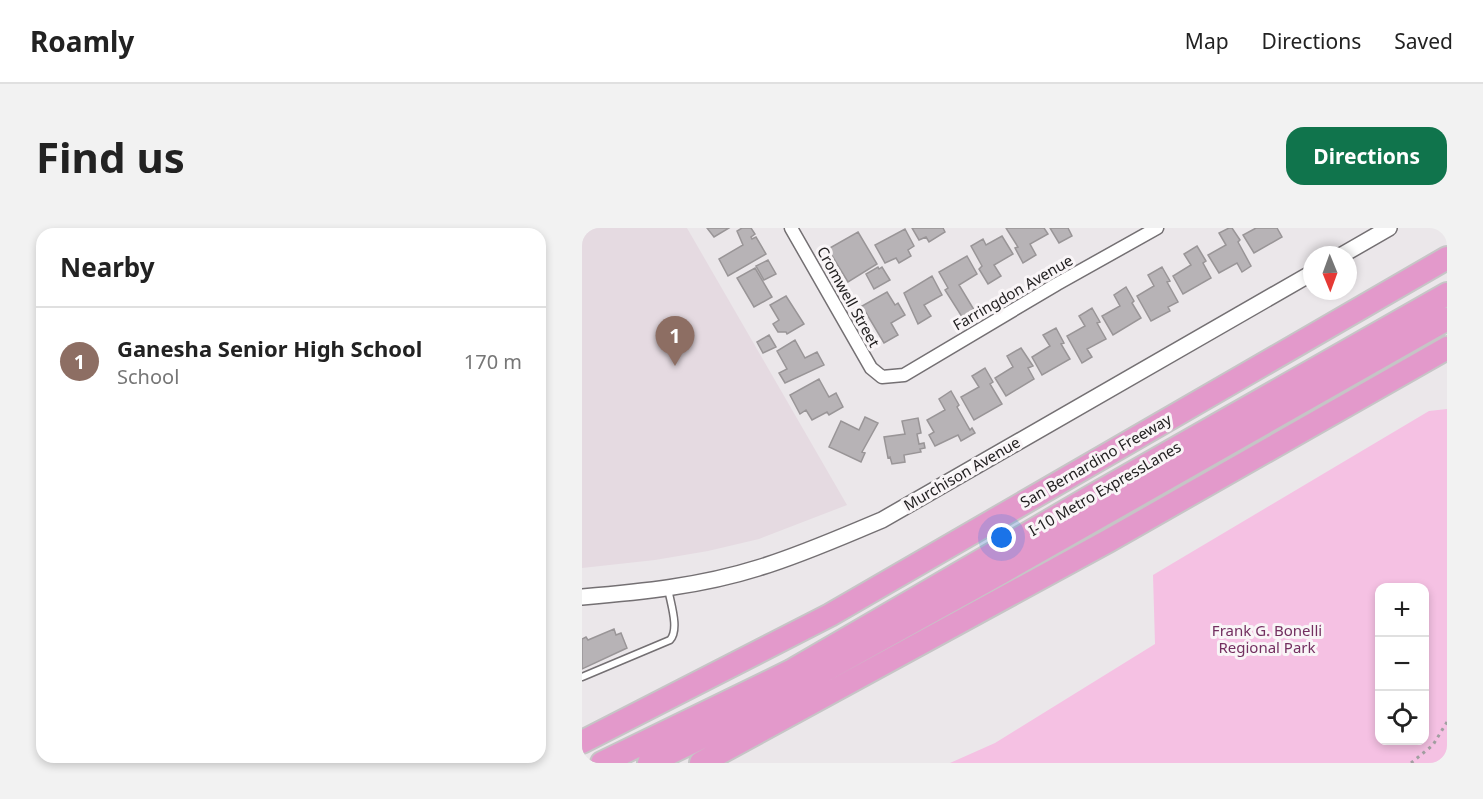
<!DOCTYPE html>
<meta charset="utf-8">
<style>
body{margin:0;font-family:"Noto Sans",sans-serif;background:#f2f2f2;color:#222}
.controls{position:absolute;right:18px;bottom:18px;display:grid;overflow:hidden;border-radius:12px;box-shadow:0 3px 9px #0003}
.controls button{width:54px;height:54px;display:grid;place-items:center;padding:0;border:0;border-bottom:2px solid #e0e0e0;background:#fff;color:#222;font:30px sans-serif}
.compass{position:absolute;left:721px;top:18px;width:54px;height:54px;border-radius:50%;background:#fff;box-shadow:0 3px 9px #0003;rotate:179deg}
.you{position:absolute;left:420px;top:310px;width:21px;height:21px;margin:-15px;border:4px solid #fff;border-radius:50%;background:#1a73e8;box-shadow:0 0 0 9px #1a73e833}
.badge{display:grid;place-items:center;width:39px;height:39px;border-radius:50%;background:#10744c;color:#fff;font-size:20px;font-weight:700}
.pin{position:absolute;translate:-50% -50px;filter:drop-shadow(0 2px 3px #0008)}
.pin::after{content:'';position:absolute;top:32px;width:21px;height:18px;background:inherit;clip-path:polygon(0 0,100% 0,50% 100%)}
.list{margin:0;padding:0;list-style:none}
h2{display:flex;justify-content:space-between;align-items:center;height:78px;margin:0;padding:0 24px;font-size:26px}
h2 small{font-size:20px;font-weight:400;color:#767676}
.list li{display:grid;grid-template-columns:39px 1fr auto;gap:18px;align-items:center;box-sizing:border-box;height:108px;padding:0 24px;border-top:2px solid #e0e0e0}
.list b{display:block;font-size:22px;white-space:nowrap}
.list p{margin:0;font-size:20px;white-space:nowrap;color:#767676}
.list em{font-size:20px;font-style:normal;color:#767676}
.icon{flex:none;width:33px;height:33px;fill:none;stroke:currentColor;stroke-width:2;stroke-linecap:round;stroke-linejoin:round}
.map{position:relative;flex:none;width:865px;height:535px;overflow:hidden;border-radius:18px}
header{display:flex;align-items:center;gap:36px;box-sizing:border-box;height:84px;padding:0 30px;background:#fff;border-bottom:2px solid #e0e0e0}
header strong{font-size:28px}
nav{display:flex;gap:33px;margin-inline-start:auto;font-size:21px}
.intro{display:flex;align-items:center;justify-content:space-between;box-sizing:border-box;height:144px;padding:0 36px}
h1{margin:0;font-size:42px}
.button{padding:15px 27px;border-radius:18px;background:#10744c;color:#fff;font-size:21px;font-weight:700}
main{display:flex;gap:36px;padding:0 36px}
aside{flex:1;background:#fff;border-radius:18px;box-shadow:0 3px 9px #0003}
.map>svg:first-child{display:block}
.built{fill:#e5dae1}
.green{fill:#f5c1e3;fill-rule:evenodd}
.building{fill:#b7b3b6;stroke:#999597;stroke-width:1.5}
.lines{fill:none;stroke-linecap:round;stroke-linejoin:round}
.service-casing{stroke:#747073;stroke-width:9}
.minor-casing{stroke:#747073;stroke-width:15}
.tertiary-casing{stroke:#747073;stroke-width:18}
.motorway-casing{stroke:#c6c5c6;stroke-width:26}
.path{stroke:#a29fa1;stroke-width:3;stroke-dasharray:3 4.5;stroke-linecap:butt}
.service{stroke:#fff;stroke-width:6}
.minor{stroke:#fff;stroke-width:12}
.tertiary{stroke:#fff;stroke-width:15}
.motorway{stroke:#e399cb;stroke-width:22}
.labels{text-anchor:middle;stroke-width:6;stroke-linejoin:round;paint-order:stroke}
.street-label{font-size:15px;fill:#232122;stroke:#f9f5f7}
.park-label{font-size:15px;fill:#733060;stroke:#f9f5f7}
</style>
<header>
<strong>Roamly</strong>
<nav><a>Map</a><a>Directions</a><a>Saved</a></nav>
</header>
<div class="intro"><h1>Find us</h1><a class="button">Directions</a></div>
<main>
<aside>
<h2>Nearby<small></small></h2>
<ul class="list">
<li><span class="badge" style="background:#8d6e63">1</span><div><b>Ganesha Senior High School</b><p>School</p></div><em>170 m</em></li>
</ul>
</aside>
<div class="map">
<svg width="865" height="535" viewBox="0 0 865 535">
<rect width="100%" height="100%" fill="#ebe7ea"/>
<!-- built -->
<path class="built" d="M0,0H105L265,277L177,311L126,323L73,332L0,340Z"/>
<!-- green -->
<path class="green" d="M865,181V535H368L413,515L573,416L571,347L847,183ZM798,359H842V512H798Z"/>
<!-- building -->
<path class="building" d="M125,0H147L132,9Z
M160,0H169L173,6L169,9L170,11L174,9L184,26L146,48L137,31L161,17L155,3Z
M330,0H361L363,4L347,14L344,9L337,12Z
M424,0H462L466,6L448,16L454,27L441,35L433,20L436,19Z
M468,0H486L490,8L477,15Z
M647,0H650L658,12L656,14L669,38L660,44L655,35L637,45L626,27L644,17L637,5Z
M674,0H695L700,9L672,25L661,7Z
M323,1L332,18L326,22L329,28L317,35L314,30L303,35L293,17Z
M276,4L295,36L266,54L246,21Z
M420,8L431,26L412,37L419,48L406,56L397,41L400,38L389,18L401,11L404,17Z
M615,18L624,33L621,35L629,50L601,66L591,48L609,37L602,26Z
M385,28L395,46L377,57L394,85L382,92L363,62L366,60L357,44Z
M186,32L194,46L182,52L174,38Z
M296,39L297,41L300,39L308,52L292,61L284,46Z
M580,39L588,53L585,54L596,74L586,79L588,83L569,93L555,68L572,58L566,47Z
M173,40L190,69L172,79L155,50Z
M350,48L360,67L342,77L349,88L336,96L322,65Z
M544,59L552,73L550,75L559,90L531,107L520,88L538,78L532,67Z
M305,64L313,77L316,75L323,87L309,95L316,107L302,115L280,78Z
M204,68L222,96L205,106L204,104H196L191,96L197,92L188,77Z
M510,80L518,94L515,95L524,111L505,121L510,129L500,135L485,108L503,98L497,88Z
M474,100L482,115L479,116L488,131L460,147L450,129L468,118L461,107Z
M187,107L194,119L181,125L175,114Z
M213,112L223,130L235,124L242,137L203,155L197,145L205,141L195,123Z
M439,120L451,138L446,140L452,151L424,168L413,150L431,139L425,128Z
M403,140L411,154L408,156L420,176L392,192L379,169L397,159L390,148Z
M237,151L247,169L254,165L261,179L247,187L245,184L230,192L224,182L218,186L208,167Z
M369,163L377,177L375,179L388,202L390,200L393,205L379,213L376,207L353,218L347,207L352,204L345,192L363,182L357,171Z
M283,189L296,195L280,224L283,225L279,234L247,219L259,193L277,202Z
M336,190L339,205L335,206L337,216L342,215L343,220L338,221L339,224L322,227L323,234L310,236L308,229L306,230L302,209L323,206L320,193Z
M32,401L34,407L39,405L45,420L0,441V411L4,409L6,412Z"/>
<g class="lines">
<!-- service casing -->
<g class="service-casing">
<path id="service" d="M0,449L88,412C98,401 88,374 86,360"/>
</g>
<!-- minor casing -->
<g class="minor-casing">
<path id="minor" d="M209,0L289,140L300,149L322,147L475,56L575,0"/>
</g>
<!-- tertiary casing -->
<g class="tertiary-casing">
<path id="tertiary" d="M760,27L807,0
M0,369C59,364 119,358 176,340C219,327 259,309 300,292L730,45"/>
</g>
<!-- motorway casing -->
<g class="motorway-casing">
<path id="motorway" d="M0,514L248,387L865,30
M20,535L209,443L510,268L865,66
M67,535L139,500L408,351L865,91
M119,535L526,313L865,120"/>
</g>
<!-- path -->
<path class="path" d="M829,535L851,517L865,494"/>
<!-- service -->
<use href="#service" class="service"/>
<!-- minor -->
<use href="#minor" class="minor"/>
<!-- tertiary -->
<use href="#tertiary" class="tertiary"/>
<!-- motorway -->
<use href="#motorway" class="motorway"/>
</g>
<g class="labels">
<!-- street labels -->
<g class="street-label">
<text transform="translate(431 65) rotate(-30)" y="5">Farringdon Avenue</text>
<text transform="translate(266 69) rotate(61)" y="5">Cromwell Street</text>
<text transform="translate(514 233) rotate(-30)" y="5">San Bernardino Freeway</text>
<text transform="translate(380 246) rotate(-30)" y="5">Murchison Avenue</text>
<text transform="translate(523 261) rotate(-30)" y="5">I-10 Metro ExpressLanes</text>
</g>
<!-- park labels -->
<g class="park-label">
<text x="685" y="408">Frank G. Bonelli<tspan x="685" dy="17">Regional Park</tspan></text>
</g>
</g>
</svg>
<div class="controls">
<button>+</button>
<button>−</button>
<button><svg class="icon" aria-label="locate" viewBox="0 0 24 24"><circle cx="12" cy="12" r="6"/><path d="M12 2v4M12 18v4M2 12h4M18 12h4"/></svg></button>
</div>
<svg class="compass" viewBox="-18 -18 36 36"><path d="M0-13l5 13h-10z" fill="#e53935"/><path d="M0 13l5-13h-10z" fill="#767676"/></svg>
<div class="you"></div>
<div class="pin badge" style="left:93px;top:138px;background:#8d6e63">1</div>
</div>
</main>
